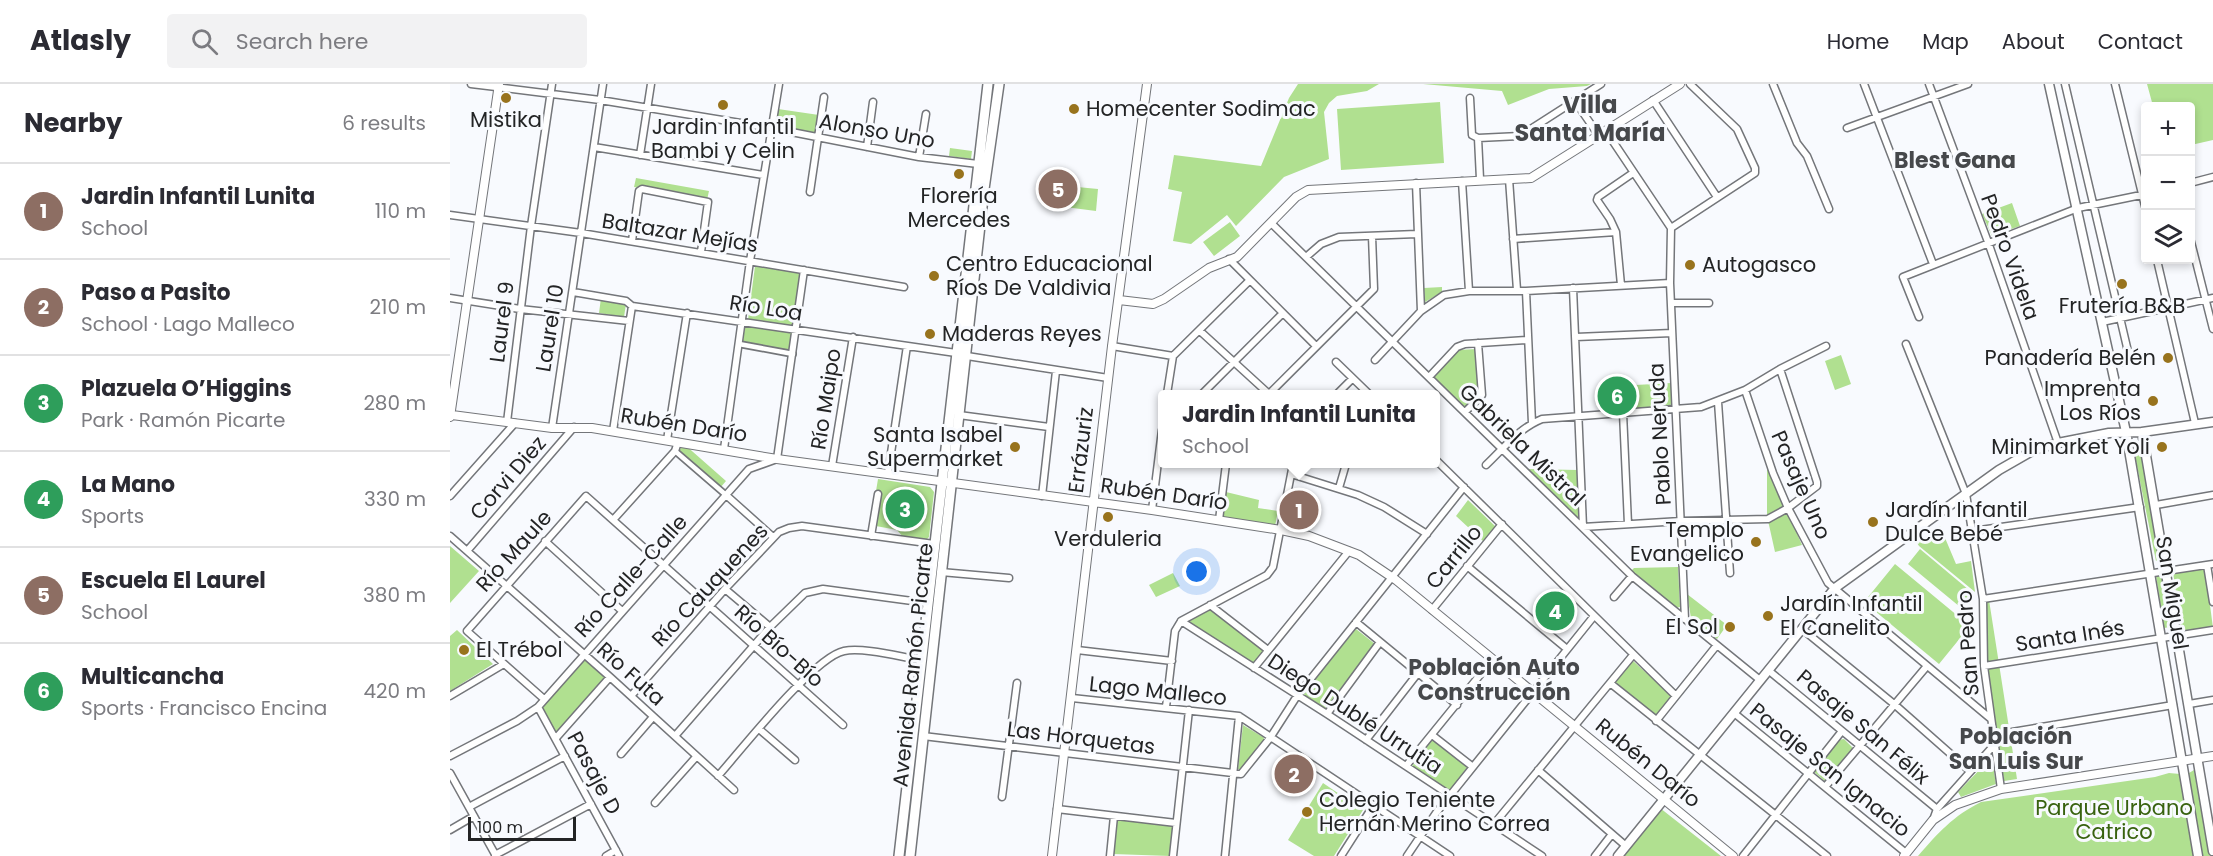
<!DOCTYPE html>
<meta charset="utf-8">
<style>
body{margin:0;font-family:Poppins,sans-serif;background:#f2f2f3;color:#2b2b33}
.controls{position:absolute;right:18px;top:18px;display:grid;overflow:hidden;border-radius:6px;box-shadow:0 3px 9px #0003}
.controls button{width:54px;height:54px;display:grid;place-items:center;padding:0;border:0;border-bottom:2px solid #e1e1e2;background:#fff;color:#2b2b33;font:30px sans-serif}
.scale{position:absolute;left:18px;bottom:15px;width:108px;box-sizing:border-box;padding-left:6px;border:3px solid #232425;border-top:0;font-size:16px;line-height:21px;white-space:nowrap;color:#232425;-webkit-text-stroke:4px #f8fafe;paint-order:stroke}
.you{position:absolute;left:747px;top:488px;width:21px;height:21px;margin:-15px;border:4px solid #fff;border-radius:50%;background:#1a73e8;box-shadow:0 0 0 9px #1a73e833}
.badge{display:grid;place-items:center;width:39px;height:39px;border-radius:50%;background:#98731d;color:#fff;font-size:20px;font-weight:700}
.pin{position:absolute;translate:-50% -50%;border:3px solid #fff;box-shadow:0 2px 6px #0006}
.popup{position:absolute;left:708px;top:306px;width:282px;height:78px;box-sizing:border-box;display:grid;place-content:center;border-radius:6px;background:#fff;filter:drop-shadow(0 2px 4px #0005);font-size:20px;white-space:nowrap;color:#7c7c81}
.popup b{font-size:22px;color:#2b2b33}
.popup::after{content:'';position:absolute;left:50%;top:100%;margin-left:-12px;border:12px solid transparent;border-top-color:#fff}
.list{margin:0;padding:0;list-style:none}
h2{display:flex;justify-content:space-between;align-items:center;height:78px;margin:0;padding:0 24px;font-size:26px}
h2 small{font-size:20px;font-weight:400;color:#7c7c81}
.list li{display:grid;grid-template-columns:39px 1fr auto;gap:18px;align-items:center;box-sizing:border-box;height:96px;padding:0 24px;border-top:2px solid #e1e1e2}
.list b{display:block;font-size:22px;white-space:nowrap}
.list p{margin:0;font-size:20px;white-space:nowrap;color:#7c7c81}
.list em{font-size:20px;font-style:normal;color:#7c7c81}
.icon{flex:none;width:33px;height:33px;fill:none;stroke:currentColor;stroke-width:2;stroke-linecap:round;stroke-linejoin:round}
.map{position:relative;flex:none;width:1763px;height:772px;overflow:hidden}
header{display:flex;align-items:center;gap:36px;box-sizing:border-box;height:84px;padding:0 30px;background:#fff;border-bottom:2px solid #e1e1e2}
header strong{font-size:28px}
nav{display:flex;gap:33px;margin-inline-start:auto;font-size:21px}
.search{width:420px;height:54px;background:#f2f2f3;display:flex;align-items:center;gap:15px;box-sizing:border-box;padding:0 21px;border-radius:6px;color:#7c7c81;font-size:22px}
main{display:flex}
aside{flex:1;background:#fff}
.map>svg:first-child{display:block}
.green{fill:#b0e090}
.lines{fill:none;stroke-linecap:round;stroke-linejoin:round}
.pedestrian-casing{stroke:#74767a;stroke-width:8}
.minor-casing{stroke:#74767a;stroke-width:9}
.tertiary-casing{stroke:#74767a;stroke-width:10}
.secondary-casing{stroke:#74767a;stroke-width:11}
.trunk-casing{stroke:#74767a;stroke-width:12}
.pedestrian{stroke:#fff;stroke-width:4.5}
.minor{stroke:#fff;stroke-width:6}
.tertiary{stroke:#fff;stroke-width:8}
.secondary{stroke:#fff;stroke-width:8}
.trunk{stroke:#fff;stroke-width:9}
.poi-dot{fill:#98731d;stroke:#f8fafe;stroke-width:2}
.labels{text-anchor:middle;stroke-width:6;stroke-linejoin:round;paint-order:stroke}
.poi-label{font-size:21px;fill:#232425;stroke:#f8fafe;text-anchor:start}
.street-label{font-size:21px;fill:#232425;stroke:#f8fafe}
.park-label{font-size:21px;fill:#38620f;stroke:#f8fafe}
.neighbourhood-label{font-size:22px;font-weight:bold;fill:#46484b;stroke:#f8fafe}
.quarter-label{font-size:24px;font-weight:bold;fill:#46484b;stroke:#f8fafe}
</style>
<header>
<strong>Atlasly</strong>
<div class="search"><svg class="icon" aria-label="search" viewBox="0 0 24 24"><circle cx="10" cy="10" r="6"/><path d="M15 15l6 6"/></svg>Search here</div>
<nav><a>Home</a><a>Map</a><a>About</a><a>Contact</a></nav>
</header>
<main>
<aside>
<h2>Nearby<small>6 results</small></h2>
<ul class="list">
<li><span class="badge" style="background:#8d6e63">1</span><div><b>Jardin Infantil Lunita</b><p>School</p></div><em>110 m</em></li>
<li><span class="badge" style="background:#8d6e63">2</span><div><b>Paso a Pasito</b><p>School · Lago Malleco</p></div><em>210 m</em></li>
<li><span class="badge" style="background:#2e9e5b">3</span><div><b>Plazuela O’Higgins</b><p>Park · Ramón Picarte</p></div><em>280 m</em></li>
<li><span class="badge" style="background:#2e9e5b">4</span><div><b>La Mano</b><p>Sports</p></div><em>330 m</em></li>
<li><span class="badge" style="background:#8d6e63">5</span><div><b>Escuela El Laurel</b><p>School</p></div><em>380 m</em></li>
<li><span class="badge" style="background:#2e9e5b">6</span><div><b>Multicancha</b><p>Sports · Francisco Encina</p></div><em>420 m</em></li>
</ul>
</aside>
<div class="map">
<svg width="1763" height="772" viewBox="0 0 1763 772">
<rect width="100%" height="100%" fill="#f8fafe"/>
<!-- green -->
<path class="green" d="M848,0H929L917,7L887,12L879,19L874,28L879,75L834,93L786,142L777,131L741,160L723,157L732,108L718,105L724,71L811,82L839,14Z
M973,0H1141L1137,2L1099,5L1058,21L1052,7Z
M1697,0H1763V56L1741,61L1740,22H1703Z
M990,18L994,79L891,86L887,25Z
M328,25L369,31L366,50L326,41Z
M500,64L522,67L521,75L499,72Z
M186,94L259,107L257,116L184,103Z
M617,102L648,105L646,127L615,123Z
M1562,119L1570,142L1542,152L1532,130Z
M780,138L790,152L764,172L753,158Z
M305,182L352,188L343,243L298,236Z
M992,203V208L975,218L974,204Z
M151,214L176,220L174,233L149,229Z
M295,241L344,248L340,271L292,263Z
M1027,265L1028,311L1015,325L982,292L1007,266Z
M1391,271L1401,300L1385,306L1375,277Z
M1221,299V320L1218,325H1186L1185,320L1150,322V303Z
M1688,359L1690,360L1711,475L1706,477L1683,362Z
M234,360L276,397L270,404L228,368Z
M1078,385L1128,386L1131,432L1127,434Z
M1317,386H1319L1352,461L1325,468L1317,432Z
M428,395L480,403L484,408L479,453L474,458L454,454L447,446L426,442L431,408L426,407Z
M776,408L809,416L808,424L828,427L825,442L773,434Z
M1018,416L1046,443L1034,458L1006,432Z
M1490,442L1506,480L1521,477L1525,508L1469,462L1467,459Z
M0,462L29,487L0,519Z
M1470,465L1519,506L1521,532L1458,480Z
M1445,480L1520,542L1489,580L1414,518Z
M1228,483L1230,523L1226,524L1181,487L1184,484Z
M1755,483L1763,544L1732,550L1723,488Z
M723,489L730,502L706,513L699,501Z
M1713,491L1720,543L1714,544L1706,492Z
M1237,510L1277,541L1267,555L1241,534Z
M1539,516L1567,695L1554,697L1536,571L1537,517Z
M761,525L815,566L803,581L736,538Z
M906,545L925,560L874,626L852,611Z
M7,546L43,580L0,607V552Z
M135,573L157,593L106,649L92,624Z
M1182,576L1222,612L1205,633L1163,599Z
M793,641L813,653L815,656L792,686L788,685Z
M983,655L1018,682L1000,707L962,682Z
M1394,655L1402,663V666L1376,698L1363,687L1388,656Z
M1540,675L1542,676L1546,700L1511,713L1508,708Z
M1744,686L1754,743L1763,741V772H1468C1488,749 1503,732 1531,718L1705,693L1719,689L1730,690L1739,747L1747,745L1739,689Z
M873,699L913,726L884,772H864L838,756Z
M1210,724L1271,772H1172Z
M666,736L723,742L720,772L663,770Z"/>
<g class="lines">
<!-- pedestrian casing -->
<g class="pedestrian-casing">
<path id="pedestrian" d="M289,260L343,270
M225,367L276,411"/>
</g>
<!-- minor casing -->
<g class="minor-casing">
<path id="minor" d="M21,0L150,16L321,44L469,73L528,80
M1323,0L1347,59L1357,72L1379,125
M1414,0L1483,180
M1479,0L1538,158L1608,359
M1615,0L1680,276L1661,280
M1665,0L1696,126
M1020,14L1022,51L1028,54L1030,95
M1203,16L1267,113
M1125,17L1149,52
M1397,44L1518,0
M1156,47L1221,144L1220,199L1235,535
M1028,54L1070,52L1151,0
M144,63L313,91
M417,63L423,18
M190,71L201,0
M469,73L476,30
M1059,95L1067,206
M1012,97L1019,207
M966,99L971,227
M1740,99L1763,93
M360,108L374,13
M0,131L131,149L454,203
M821,139L1182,492L1310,596
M1221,144L1305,89V84L1287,45L1240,0
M1740,154L1763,245
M1063,155L1166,148
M182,157L189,107L192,105L258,118L251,168
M856,173L871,160L889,153L967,150
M779,175L866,262
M1707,176L1745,339
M1171,201L1166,148L1160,135L1147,116L1148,113L1183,89
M1123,204L1133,443L1231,437L1318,435L1338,424L1367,402V398L1330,285
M1076,207L1082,339
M123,208L176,217L182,222L506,269
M0,214L70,225L179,237
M1221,219H1259
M1469,233L1453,193L1628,124L1696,110
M1652,238L1763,214
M750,247L819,310
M1126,253L1222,249
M1456,260L1516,410L1533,515L1534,582L1551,705
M662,262L723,272
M517,272L658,294
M723,272L799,197
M925,276L971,227L994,211L1019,207H1076L1220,199
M886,278L919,310
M979,293L1007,263L1015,260L1077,256
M1295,306L1323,389L1338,424L1378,499L1541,635
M717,310L723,272
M752,310L833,229
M819,310L924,205L922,152
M887,310L902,295
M1268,318L1280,489
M1015,328L1032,311L1028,259
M1173,329L1178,440
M509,331L599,343
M57,338L81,142L102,0
M102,344L153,0
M163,347L182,222
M217,356L237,229
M274,365L300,177L329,0
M986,376L1226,612
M1036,381C1053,365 1069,344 1092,335L1251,323L1295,306L1330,285L1376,262
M382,382L403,253
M438,389L457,262
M841,390L908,411L934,423L977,450
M889,404L896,380
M276,411L323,453
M0,412L65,339
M592,412L606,287
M1706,421L1763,411
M702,426L712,346
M163,436L225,367L228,358
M769,436L776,380
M1523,447L1690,423
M0,452L160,593L284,706
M421,452L428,410
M95,457L172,527
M17,467L124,343
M1757,481L1763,518
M1017,482L1117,565
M491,488L559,494
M275,505L320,543
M1164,513L1182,492
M1533,515L1763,480
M760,521L818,566
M982,526L1052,440
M731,537L877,630L1092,772
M731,537L817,491L823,483L843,380
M906,538L1007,621
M1352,545L1444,620L1520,687
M627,566L722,577
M1534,582L1763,546
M804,584L899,467
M1318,586L1487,725
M1160,599L1377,772
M0,612L54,580
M181,612L275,505L329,448L339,444L352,442L484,460
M622,614L789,632L1000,772
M94,615L17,547L136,412L393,641
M1739,620L1763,616
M88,623L169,772
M716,623L725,547L731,537
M1284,629L1456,769
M877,630L930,558
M1206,637L1267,561
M309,645L345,676
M982,651L1023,683
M1544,651L1723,621
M225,652L320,543L355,509L373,505L477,519
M473,652L791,690L820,654L847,612L1014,403
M106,654L160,593
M916,656L968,589
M171,670L203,633
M0,672L67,637L88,623L299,385L327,375L354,186
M956,682L1043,575
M1088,686L1176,762
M0,689L46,772
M268,692C292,665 364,573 394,567C413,563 451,573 471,576
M1375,703L1477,582
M552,713L567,599
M205,719L246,673
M19,723L115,672
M607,725L726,739
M1483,736L1487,725L1545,660
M1044,740L1183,571
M0,746L24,732
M45,771L141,720
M156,772L166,766
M660,772L664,732
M723,772L739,626
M775,772L789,632
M891,772L923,722
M957,772L986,729L1144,532
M1145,772L1162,750
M1293,772L1392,647"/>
</g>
<!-- tertiary casing -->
<g class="tertiary-casing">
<path id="tertiary" d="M669,216L703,220L714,215L759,184L787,173L846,113L858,106L1081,94L1230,0
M2,331L102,344H142L327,375L702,426L831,446L859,452L909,471L946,496L1283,772
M0,333L49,0
M602,772L662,262L697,0
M1454,772L1483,736L1505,721L1551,705L1763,672"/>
</g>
<!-- secondary casing -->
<g class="secondary-casing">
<path id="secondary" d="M1599,0L1676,348L1748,772
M1692,348L1763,767
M1168,772L1385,504L1453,455L1549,386L1584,366L1608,359L1659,349L1692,348L1763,338"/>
</g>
<!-- trunk casing -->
<g class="trunk-casing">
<path id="trunk" d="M449,772L538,0
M460,772L534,105L549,0"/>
</g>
<!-- pedestrian -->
<use href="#pedestrian" class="pedestrian"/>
<!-- minor -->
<use href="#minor" class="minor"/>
<!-- tertiary -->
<use href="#tertiary" class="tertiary"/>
<!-- secondary -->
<use href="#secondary" class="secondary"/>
<!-- trunk -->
<use href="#trunk" class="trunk"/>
</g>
<!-- markers -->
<g class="poi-dot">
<circle cx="56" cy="14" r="6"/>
<circle cx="273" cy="21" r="6"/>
<circle cx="624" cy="25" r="6"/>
<circle cx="509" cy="90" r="6"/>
<circle cx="1240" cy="181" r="6"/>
<circle cx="484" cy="192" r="6"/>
<circle cx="1672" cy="200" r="6"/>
<circle cx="480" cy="250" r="6"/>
<circle cx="1718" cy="274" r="6"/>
<circle cx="1703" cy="317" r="6"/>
<circle cx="565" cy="363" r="6"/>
<circle cx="1712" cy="363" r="6"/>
<circle cx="658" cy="433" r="6"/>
<circle cx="1423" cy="438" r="6"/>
<circle cx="1306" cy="458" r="6"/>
<circle cx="1318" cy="532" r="6"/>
<circle cx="1280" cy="543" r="6"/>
<circle cx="14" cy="566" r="6"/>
<circle cx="857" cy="728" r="6"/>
</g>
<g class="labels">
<!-- poi labels -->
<g class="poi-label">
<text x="636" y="32">Homecenter Sodimac</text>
<text x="56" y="43" text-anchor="middle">Mistika</text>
<text x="273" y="50" text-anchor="middle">Jardin Infantil<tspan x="273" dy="24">Bambi y Celin</tspan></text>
<text x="509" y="119" text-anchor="middle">Florería<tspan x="509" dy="24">Mercedes</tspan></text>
<text x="496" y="187">Centro Educacional<tspan x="496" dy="24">Ríos De Valdivia</tspan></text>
<text x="1252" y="188">Autogasco</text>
<text x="1672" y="229" text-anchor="middle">Frutería B&amp;B</text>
<text x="492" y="257">Maderas Reyes</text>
<text x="1706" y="281" text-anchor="end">Panadería Belén</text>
<text x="1691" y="312" text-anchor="end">Imprenta<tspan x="1691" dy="24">Los Ríos</tspan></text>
<text x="553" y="358" text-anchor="end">Santa Isabel<tspan x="553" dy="24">Supermarket</tspan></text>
<text x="1700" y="370" text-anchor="end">Minimarket Yoli</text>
<text x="1435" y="433">Jardín Infantil<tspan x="1435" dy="24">Dulce Bebé</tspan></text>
<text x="1294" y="453" text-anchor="end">Templo<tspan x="1294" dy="24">Evangelico</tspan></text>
<text x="658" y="462" text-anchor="middle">Verduleria</text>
<text x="1330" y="527">Jardín Infantil<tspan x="1330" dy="24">El Canelito</tspan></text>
<text x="1268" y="550" text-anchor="end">El Sol</text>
<text x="26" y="573">El Trébol</text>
<text x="869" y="723">Colegio Teniente<tspan x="869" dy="24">Hernán Merino Correa</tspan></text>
</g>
<!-- street labels -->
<g class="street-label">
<text transform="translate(427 47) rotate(10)" y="7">Alonso Uno</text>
<text transform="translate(230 149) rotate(9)" y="7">Baltazar Mejías</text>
<text transform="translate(1560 173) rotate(70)" y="7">Pedro Videla</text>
<text transform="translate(316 224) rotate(9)" y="7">Río Loa</text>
<text transform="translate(52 238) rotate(-83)" y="7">Laurel 9</text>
<text transform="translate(100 244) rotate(-81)" y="7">Laurel 10</text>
<text transform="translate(376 315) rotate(-81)" y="7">Río Maipo</text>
<text transform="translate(234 341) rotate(9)" y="7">Rubén Darío</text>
<text transform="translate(1210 350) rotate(-93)" y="7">Pablo Neruda</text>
<text transform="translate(1072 361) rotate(44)" y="7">Gabriela Mistral</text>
<text transform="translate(631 366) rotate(-83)" y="7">Errázuriz</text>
<text transform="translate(58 394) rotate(-49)" y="7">Corvi Diez</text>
<text transform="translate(1351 401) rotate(66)" y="7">Pasaje Uno</text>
<text transform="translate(714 410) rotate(8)" y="7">Rubén Darío</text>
<text transform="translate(64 467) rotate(-48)" y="7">Río Maule</text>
<text transform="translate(1004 473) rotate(-51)" y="7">Carrillo</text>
<text transform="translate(181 492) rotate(-48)" y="7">Río Calle-Calle</text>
<text transform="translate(260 501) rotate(-47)" y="7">Río Cauquenes</text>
<text transform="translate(1722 509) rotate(81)" y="7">San Miguel</text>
<text transform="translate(1620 552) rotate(-9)" y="7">Santa Inés</text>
<text transform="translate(1518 559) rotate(-94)" y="7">San Pedro</text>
<text transform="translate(329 562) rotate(42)" y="7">Río Bío-Bío</text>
<text transform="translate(463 581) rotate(-84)" y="7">Avenida Ramón Picarte</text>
<text transform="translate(181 590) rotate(42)" y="7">Río Futa</text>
<text transform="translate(708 607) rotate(6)" y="7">Lago Malleco</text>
<text transform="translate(905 630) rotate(33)" y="7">Diego Dublé Urrutia</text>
<text transform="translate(1413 643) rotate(40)" y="7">Pasaje San Félix</text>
<text transform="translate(631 654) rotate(7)" y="7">Las Horquetas</text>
<text transform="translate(1198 679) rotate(39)" y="7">Rubén Darío</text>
<text transform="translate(1380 686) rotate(39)" y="7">Pasaje San Ignacio</text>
<text transform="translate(144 689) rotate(62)" y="7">Pasaje D</text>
</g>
<!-- park labels -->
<g class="park-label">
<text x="1664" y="731">Parque Urbano<tspan x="1664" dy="24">Catrico</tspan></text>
</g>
<!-- neighbourhood labels -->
<g class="neighbourhood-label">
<text x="1505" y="84">Blest Gana</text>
<text x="1044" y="591">Población Auto<tspan x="1044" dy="25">Construcción</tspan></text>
<text x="1566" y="660">Población<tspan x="1566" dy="25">San Luis Sur</tspan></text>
</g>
<!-- quarter labels -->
<g class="quarter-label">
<text x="1140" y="29">Villa<tspan x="1140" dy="28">Santa María</tspan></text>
</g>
</g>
</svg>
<div class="controls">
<button>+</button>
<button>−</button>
<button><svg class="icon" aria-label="layers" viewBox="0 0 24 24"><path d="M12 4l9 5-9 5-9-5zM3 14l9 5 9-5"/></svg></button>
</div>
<div class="scale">100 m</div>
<div class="you"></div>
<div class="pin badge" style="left:849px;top:426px;background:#8d6e63">1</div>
<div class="popup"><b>Jardin Infantil Lunita</b>School</div>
<div class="pin badge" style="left:844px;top:690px;background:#8d6e63">2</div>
<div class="pin badge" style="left:455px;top:425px;background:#2e9e5b">3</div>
<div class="pin badge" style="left:1105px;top:527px;background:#2e9e5b">4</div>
<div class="pin badge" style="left:608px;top:105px;background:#8d6e63">5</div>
<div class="pin badge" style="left:1167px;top:312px;background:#2e9e5b">6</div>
</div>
</main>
